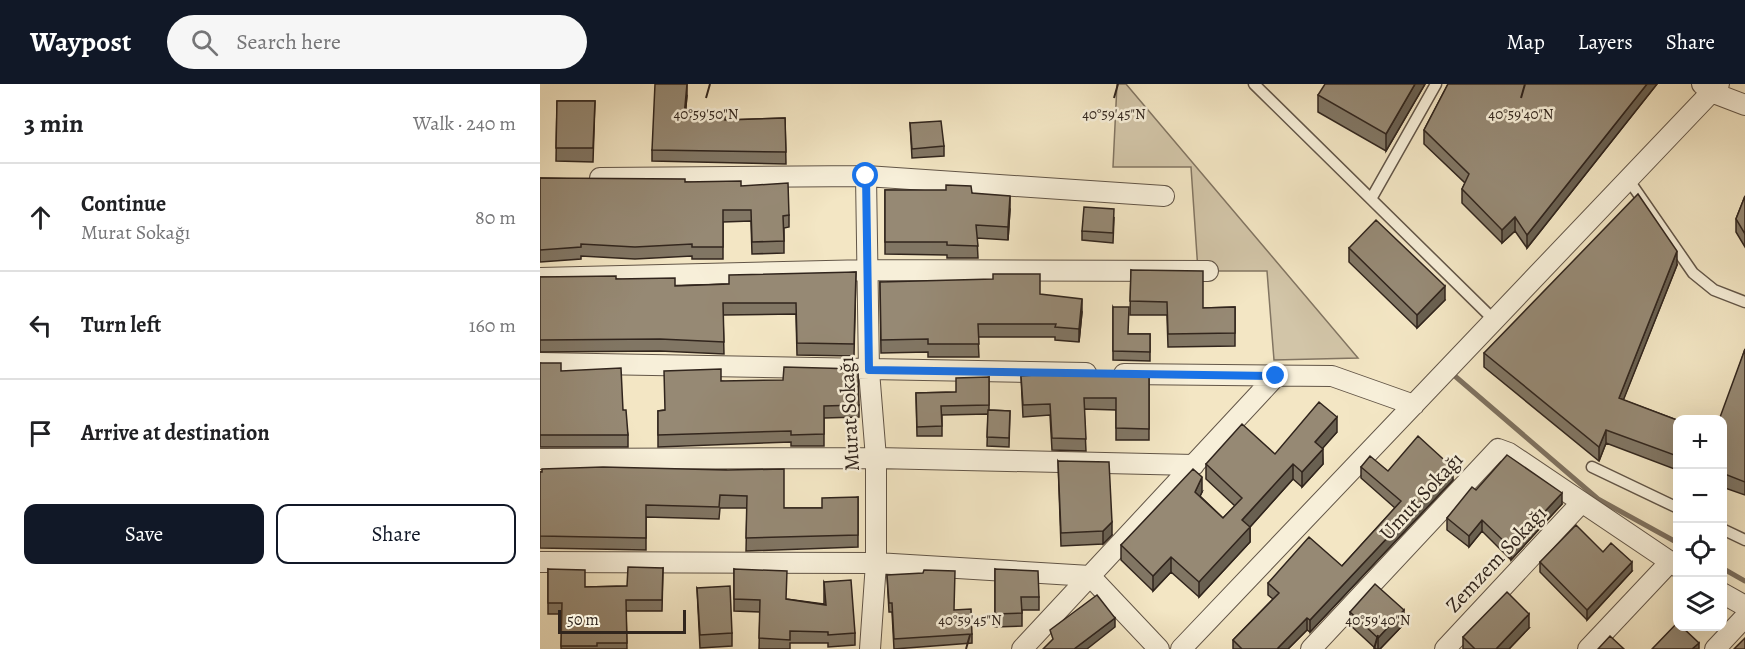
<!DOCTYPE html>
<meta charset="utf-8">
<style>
body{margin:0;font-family:Alegreya,serif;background:#f6f6f6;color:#202124}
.controls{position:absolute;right:18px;bottom:18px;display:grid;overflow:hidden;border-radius:12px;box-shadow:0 6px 24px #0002}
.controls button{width:54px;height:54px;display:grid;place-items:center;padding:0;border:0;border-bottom:2px solid #e0e0e0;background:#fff;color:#202124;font:30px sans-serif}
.scale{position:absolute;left:18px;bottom:15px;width:128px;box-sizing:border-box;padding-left:6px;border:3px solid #31251d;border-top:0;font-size:16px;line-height:21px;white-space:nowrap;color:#31251d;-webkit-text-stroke:4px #f7efd9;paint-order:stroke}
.stop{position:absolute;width:18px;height:18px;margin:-14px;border:4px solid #1a73e8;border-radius:50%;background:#fff}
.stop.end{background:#1a73e8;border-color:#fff;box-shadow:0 2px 6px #0008}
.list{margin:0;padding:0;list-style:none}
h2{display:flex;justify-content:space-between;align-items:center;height:78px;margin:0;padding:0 24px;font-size:26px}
h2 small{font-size:20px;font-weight:400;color:#757577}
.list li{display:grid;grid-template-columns:39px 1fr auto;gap:18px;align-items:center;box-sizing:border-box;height:108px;padding:0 24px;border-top:2px solid #e0e0e0}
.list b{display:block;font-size:22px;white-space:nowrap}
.list p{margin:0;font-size:20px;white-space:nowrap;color:#757577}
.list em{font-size:20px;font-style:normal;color:#757577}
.actions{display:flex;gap:12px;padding:18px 24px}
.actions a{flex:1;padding:14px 0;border:2px solid #111827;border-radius:12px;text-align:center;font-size:21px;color:#111827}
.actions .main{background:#111827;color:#fff}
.icon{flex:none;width:33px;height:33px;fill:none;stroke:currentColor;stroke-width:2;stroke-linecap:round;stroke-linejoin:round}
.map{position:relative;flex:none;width:1205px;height:565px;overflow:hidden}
header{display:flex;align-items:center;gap:36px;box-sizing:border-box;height:84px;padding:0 30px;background:#111827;color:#fff}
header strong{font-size:28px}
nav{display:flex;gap:33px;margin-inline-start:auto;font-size:21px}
.search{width:420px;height:54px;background:#f6f6f6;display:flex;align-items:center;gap:15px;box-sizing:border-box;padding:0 21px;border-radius:33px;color:#757577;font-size:22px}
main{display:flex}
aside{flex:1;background:#fff}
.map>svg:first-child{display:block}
.green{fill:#d2c5a8;stroke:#827562;stroke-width:1.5}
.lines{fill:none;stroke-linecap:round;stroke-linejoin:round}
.stream{stroke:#7e715f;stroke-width:5}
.service-casing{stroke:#625547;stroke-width:13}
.minor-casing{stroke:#625547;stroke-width:22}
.service{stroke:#f7efd9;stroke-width:10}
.minor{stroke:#f7efd9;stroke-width:20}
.wall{fill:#817664;stroke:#31251d;stroke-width:1.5}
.shaded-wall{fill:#696051;stroke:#31251d;stroke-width:1.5}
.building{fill:#968974;stroke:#31251d;stroke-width:1.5}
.route{stroke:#1a73e8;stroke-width:8}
.ticks{fill:none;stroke:#31251d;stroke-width:2}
.labels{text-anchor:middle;stroke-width:5;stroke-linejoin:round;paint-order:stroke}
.street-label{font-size:21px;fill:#31251d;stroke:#f7efd9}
.ticks-label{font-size:15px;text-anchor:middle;fill:#31251d;stroke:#f7efd9;stroke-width:5;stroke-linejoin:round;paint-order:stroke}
</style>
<header>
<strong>Waypost</strong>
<div class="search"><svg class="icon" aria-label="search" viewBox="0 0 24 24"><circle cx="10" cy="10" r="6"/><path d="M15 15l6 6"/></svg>Search here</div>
<nav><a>Map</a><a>Layers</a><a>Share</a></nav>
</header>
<main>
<aside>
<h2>3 min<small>Walk · 240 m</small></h2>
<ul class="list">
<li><svg class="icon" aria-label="ahead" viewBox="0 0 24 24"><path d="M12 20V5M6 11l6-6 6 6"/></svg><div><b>Continue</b><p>Murat Sokağı</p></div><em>80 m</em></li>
<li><svg class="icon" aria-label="left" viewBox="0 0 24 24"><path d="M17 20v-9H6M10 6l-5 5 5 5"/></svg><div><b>Turn left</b></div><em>160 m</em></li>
<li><svg class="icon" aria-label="arrive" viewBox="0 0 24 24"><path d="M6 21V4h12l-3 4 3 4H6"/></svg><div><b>Arrive at destination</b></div></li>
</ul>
<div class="actions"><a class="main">Save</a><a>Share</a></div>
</aside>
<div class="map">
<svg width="1205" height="565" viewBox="0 0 1205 565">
<rect width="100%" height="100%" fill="#f3e6c4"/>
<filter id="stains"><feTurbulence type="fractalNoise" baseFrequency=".00333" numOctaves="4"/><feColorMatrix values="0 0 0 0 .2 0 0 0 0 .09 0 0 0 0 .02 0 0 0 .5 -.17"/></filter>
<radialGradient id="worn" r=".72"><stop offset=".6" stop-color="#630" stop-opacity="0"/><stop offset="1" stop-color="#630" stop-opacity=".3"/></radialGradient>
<!-- green -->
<path class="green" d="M577,0H586L818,274L734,276L727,187H658L651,83H573Z"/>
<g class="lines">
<!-- stream -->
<path class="stream" d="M916,293L1058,415L1138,459
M1182,484L1205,497"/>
<!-- service casing -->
<g class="service-casing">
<path id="service" d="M714,0L954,236
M1088,95L1153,189L1174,206L1205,218
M831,115L896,0
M1052,383L1138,424
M1182,445L1205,456"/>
</g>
<!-- minor casing -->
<g class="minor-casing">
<path id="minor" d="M1162,0L1171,8L1205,21
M326,92L329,287L336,374V479L330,565
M60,94L326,92L624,112
M0,194L329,186L668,187
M0,279L546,289
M584,290L792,292L874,321
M0,375L336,374L654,381
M0,478L336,479L550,492L619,565
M1182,509L1205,522
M482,565L736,292
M641,565L1179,0
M771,565L958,365L969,369L1138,483
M905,565L1042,418
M1048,565L1130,478
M1175,565L1205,533"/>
</g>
<!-- service -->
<use href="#service" class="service"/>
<!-- minor -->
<use href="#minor" class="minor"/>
</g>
<!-- wall -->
<path class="wall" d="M885,0L846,67L778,28V11Z
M908,0H1117L987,164L975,147L962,159L922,119V105L925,99L884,60V46Z
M147,11L145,33L185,36L245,34L246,80L112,77V66Z
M17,17H55L53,78L16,77Z
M370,39L404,62V72L372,74Z
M0,94L145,98L201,102L249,131V143L244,144V169L212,170L211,137L183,138V175H152V172L95,175L41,172V175L0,178Z
M345,106L432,109L470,125L468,156L437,154L438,174H407V171L345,170Z
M1205,112V163L1196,148V135Z
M574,134L573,159L542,156V147Z
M809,164L905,216L877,244L809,178Z
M1137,181L1083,316L1137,336V386L1066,359L1059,377L944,283V269Z
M591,186L663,224L695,223V262L628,263L627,231H590Z
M316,188L314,272L257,271L256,230L183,231L184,270L120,267L0,268V193L76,195L135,202L189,200Z
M340,198L542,228L539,258L515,256V253H438L439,273H388V268L341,269Z
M573,223L588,250H610V277L573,276Z
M1205,265V411L1182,403V336Z
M0,279L21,287L83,326L88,351V363H0Z
M609,289V356H576V326L544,325L546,367L512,366L510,331L483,333L481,292Z
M449,293V326L470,327L469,363L447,362L448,330L402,331V352H377L376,309L416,308Z
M181,297L319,321V333L284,334V362H251V358L118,363V327L125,326Z
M797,348L782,364L783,380L762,403L753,395L710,443V458L659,513L631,488L613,507L581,476V461L662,408L660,412L683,434L695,422L666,395V380L735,370Z
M518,377L572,451L563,460L521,462Z
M821,383L848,387L913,396L770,548L767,546L748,565H693V556L733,515L728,511V499L802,482L855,424L821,394Z
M186,386L244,424H282L318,413V463L206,467L207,424H180L179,435L106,433V466L0,464V388Z
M936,406L1022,420L971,476L942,447L929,463L907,446V434Z
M1000,478L1092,487L1047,536L1000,488Z
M123,484L122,527H86L87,565H21L22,530H8V485L45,503L87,502Z
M194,485L246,515L284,520V498L315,549V561L288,563V559H250V565H219L220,528L194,527Z
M455,485L499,513V526H482V542L455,543Z
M347,491L414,526L432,550V559L354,565L352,528H349Z
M157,504L192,549V562L160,564Z
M810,528L864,540L840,565H836L810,541Z
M989,544L969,565H923V553Z"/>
<!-- shaded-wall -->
<path class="shaded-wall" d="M147,0V11L144,45V33Z
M875,0H885L846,67V50Z
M1107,0H1117L987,164V151Z
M470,112V125L468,156V143Z
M975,133V147L962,159V146Z
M1137,167V181L1079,327V314Z
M905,202V216L877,244V231Z
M542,215V228L539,258V245Z
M797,333V348L775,373V358Z
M1066,346V359L1059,377V363Z
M783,365V380L762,403V388Z
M753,380V395L710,443V458L659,513V498L702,436Z
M913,384V396L770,548V536Z
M662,393V408L655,423V408Z
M1022,409V420L971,476V464Z
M942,436V447L929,463V452Z
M572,438V451L563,460V447Z
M631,473V488L613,507V492Z
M1092,478V487L1047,536V526Z
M864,526V540L840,565H838V554Z
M989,530V544L969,565H956Z
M575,534V543L547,565H534Z
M767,534V546L748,565H737Z
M1159,559V565H1152Z"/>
<!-- building -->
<path class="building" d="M115,0H147L144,33H185V36L245,34L246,68L112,66Z
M785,0H875L846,50L778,11Z
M908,0H1107L987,151L975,133L962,146L922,105L929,90L884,46Z
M17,17H55L53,64H16Z
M401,37L404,62L372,65L370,39Z
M0,94L145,95V98L201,97V102L248,99L249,131L243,132L244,157L212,158L211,126H183V163H152V160L95,163L41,160V163L0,166Z
M406,101L431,102L432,109L470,112L468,143L436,141L438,162L407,161V158H345V106H406Z
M1098,110L1137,167L1079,314L1137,336V372L1066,346L1059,363L944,269Z
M1205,112V150L1196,135Z
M544,123L574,125L573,149L542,147Z
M836,136L905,202L877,231L809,164Z
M591,186L663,187V224L695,223V249L628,250L627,218L590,217Z
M316,188L314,260L257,259L256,219H183L184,258L120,255L0,256V193L76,192V195L135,194V202L189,200V191Z
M453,190H500V210L542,215L539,245L515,243L516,240H438L439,260H388V255L341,256L340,198L453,195Z
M573,223H589L588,250H610V268L573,267Z
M1205,265V398L1182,389V336H1179Z
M0,279H21V287L81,284L83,326H86L88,351H0Z
M244,283L318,285L319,321L284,322V350L251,351V347L118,351V327L125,326L124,287L181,285V297L243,296Z
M537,288L609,289V345L576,344V314H544L546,355L512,354L510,320L483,321L481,292Z
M449,293V321L401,322L402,342L377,343L376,309L416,308V294Z
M779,318L797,333L775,358L783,365L762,388L753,380L702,436L710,443L659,498L631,473L613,492L581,461L653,385L662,393L655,408L683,434L702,414L666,380L702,340L735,370Z
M448,326L470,327L469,354L447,353Z
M878,352L913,384L770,536L767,534L737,565H702L693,556L739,509L728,499L769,453L802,482L861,417L821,383L830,372L848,387Z
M967,371L1022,409L971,464L942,436L929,452L907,434L932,403L936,406Z
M518,377L569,378L572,438L563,447L521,449Z
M63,383L186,386L244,385V424H282V414L318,413V451L206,454L207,412L180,411L179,423L106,421V454L0,452V388H2V385Z
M1036,441L1063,468L1071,459L1092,478L1047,526L1000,478Z
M88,483L123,484L122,516H86L87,559H57V562H21L22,519H8V485L45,486V503L87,502Z
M194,485L247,487L246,515L286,521L284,498L311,496L315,549L288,551V548L250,547V556L219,554L220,516L194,515Z
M455,485L498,487L499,513H481L482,529L455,530Z
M384,486L415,487L414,526L431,525L432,550L354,555L352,519H349L347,491L383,489Z
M835,500L864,526L838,554L810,528Z
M190,502L192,549L160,551L157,504Z
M967,508L989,530L956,565H935L923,553Z
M557,511L575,534L534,565H503L513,555L510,546Z
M1137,539V543H1142L1159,559L1152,565H1112Z
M1070,552L1084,565H1058Z
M1205,554V565H1194Z"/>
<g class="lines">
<!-- route -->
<path class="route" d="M326,92L329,286L736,292"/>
</g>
<!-- ticks -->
<path class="ticks" d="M166,14L170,0M574,14L578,0M981,14L985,0M426,565L430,551M834,565L838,551"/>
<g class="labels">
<!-- street labels -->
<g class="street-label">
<text transform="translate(309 330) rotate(-93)" y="7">Murat Sokağı</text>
<text transform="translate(881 412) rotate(-47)" y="7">Umut Sokağı</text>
<text transform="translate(956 475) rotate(-47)" y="7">Zemzem Sokağı</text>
</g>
</g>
<g class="ticks-label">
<text x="166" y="35">40°59'50"N</text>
<text x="574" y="35">40°59'45"N</text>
<text x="981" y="35">40°59'40"N</text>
<text x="430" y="541">40°59'45"N</text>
<text x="838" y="541">40°59'40"N</text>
</g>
<rect width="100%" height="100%" filter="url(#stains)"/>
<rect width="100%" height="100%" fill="url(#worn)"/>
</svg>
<div class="controls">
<button>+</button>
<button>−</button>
<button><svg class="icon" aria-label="locate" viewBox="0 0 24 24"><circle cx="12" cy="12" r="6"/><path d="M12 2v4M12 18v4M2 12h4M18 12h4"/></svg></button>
<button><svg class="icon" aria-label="layers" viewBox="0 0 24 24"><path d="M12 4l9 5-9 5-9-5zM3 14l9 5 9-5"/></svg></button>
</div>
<div class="scale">50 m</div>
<div class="stop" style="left:326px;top:92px"></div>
<div class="stop end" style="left:736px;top:292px"></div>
</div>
</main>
